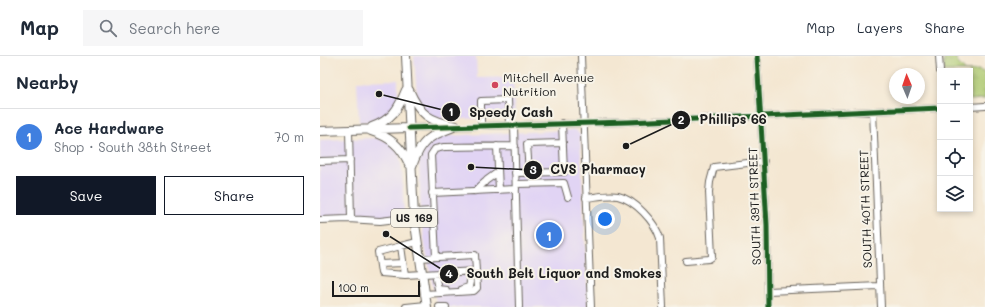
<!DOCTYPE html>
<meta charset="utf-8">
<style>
body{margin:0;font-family:Mali,sans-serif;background:#f6f6f7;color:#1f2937}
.controls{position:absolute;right:12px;top:12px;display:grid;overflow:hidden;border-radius:0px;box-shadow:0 2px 6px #0003}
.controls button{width:36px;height:36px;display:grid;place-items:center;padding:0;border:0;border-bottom:1px solid #e0e1e3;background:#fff;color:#1f2937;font:20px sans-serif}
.compass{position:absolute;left:569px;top:12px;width:36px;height:36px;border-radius:50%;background:#fff;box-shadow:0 2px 6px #0003;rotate:358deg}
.scale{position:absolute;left:12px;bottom:10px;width:88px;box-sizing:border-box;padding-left:4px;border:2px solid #1c1c1c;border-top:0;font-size:11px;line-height:14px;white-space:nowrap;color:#1c1c1c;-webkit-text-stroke:3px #f7f3e8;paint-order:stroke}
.you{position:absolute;left:285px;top:163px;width:14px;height:14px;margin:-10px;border:3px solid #fff;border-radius:50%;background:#1a73e8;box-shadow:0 0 0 6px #1a73e833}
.badge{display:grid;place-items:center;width:26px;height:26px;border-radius:50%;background:#111827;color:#fff;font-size:13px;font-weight:700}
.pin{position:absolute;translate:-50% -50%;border:2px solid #fff;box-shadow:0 1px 4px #0006}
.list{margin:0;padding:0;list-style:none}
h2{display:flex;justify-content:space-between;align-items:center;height:52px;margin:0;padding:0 16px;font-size:17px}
h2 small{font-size:13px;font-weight:400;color:#747a83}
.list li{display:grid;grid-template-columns:26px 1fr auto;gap:12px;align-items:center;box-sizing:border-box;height:56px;padding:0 16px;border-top:1px solid #e0e1e3}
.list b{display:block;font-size:15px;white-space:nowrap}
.list p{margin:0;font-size:13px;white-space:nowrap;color:#747a83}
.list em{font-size:13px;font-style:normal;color:#747a83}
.actions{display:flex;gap:8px;padding:12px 16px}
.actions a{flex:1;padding:9px 0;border:1px solid #111827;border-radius:0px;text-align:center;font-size:14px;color:#111827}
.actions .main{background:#111827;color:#fff}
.icon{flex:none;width:22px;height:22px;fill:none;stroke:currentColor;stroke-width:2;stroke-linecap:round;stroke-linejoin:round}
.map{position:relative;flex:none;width:665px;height:251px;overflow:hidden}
header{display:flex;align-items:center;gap:24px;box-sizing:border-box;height:56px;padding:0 20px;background:#fff;border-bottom:1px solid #e0e1e3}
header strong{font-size:19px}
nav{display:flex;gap:22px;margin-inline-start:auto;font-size:14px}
.search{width:280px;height:36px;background:#f6f6f7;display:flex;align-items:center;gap:10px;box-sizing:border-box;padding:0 14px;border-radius:0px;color:#747a83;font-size:15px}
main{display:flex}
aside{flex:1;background:#fff}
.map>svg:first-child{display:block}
.built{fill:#e1d4f4}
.grass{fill:url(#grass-tufts);stroke:#647246}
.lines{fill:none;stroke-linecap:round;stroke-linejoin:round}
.minor-casing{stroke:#68635c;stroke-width:8}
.major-casing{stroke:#68635c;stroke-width:10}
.minor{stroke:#fff;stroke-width:6}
.major{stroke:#fff;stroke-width:8}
.cycleway-casing{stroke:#f7f3e8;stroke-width:8}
.cycleway{stroke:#1b5e20;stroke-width:5}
.poi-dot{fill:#d1495b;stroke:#f7f3e8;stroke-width:1.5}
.labels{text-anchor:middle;stroke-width:4;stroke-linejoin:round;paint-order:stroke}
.shield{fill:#f7f3e8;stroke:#5e5c59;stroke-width:1}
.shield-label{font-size:11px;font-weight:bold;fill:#1c1c1c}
.poi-label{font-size:12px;fill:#1c1c1c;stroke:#f7f3e8;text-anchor:start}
.street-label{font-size:12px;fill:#1c1c1c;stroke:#f7f3e8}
.leader{fill:none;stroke:#1c1c1c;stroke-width:1.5}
.callout-dot{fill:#1c1c1c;stroke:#f7f3e8;stroke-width:1.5}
.mark-label{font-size:12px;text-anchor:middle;font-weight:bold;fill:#fff}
.callout-label{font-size:13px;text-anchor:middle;font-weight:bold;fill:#1c1c1c;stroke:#f7f3e8;stroke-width:4;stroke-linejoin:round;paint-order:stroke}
</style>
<header>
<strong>Map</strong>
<div class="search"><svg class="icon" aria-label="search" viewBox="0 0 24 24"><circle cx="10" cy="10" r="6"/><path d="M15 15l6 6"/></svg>Search here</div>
<nav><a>Map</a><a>Layers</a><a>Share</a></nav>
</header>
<main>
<aside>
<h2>Nearby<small></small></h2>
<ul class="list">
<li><span class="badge" style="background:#3f7fe0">1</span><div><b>Ace Hardware</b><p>Shop · South 38th Street</p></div><em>70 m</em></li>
</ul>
<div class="actions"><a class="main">Save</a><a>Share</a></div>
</aside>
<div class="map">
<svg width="665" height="251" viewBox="0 0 665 251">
<defs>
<pattern id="grass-tufts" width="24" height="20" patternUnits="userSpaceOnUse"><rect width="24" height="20" fill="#adc970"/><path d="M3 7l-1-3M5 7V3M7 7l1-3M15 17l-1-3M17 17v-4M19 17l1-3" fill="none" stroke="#94ac60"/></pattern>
</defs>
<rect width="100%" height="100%" fill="#f7f3e8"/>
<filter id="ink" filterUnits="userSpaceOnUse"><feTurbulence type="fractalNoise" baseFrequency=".025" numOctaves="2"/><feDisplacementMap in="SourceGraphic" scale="8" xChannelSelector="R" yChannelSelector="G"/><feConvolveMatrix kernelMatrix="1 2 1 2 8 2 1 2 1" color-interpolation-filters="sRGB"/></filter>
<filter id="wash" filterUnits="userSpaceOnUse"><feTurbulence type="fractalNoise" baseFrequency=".012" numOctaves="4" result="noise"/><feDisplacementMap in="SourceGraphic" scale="16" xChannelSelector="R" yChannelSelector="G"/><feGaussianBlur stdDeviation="0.9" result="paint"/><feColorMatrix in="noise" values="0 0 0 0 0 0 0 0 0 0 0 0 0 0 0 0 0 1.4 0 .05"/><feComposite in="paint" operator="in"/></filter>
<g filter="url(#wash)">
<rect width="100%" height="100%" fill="#f4e7d2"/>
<!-- built -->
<path class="built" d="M94,0H156L157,22L193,21L195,62L124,63L115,62L102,54L97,41Z
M78,24V42L74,54L59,64L51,66H39L37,25Z
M251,74H256L260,79L268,251H117L106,196L101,163L99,108L102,94L106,89L118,81L124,80Z
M56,82L70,86L79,97L82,113L84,158L77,161L55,162H0V84Z"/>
<!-- grass -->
<path class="grass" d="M624,0H635L638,7L646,15L659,14L665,17V43L650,44V15H624Z"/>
</g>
<g filter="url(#ink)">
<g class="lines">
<!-- minor casing -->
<g class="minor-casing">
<path id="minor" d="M261,0L271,251
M437,0L447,169L448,251
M619,0L620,15
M650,51L665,50
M553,55L561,251
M194,69L199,251
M161,70V45L188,44L189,69
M89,72L308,66L620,52
M29,74L31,163
M177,90L179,134
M0,105L30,104
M195,117L244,116L242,67
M209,117L207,88L243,87
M167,124L178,116
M196,128L244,127L248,141
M155,135L165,126
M112,137L196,133
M266,142C276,141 288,138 298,140C315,144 335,166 340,182L343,251
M94,156L113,155
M0,164L28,163L60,165L94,161
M97,186L81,190L85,219L156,215L157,232L154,235L104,238
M81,190L58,196L61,217L85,219
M116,201L111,99L115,93L124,91L195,90
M99,202L155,199L156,215
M366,205L389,203L392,201L389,136L390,126L394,111L444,105
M60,208L83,207
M118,218L116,223L118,233L126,234
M142,233L149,231L150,226L148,216
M448,235L559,230
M86,251L106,249
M119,251H126"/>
</g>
<!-- major casing -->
<g class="major-casing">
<path id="major" d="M86,0L94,161L107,251
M89,34C100,59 109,65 136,70
M52,71C72,63 78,54 86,34
M0,75L89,72
M51,75C70,81 81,90 89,108
M92,110C102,82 110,80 136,70"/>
</g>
<!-- minor -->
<use href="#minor" class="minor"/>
<!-- major -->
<use href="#major" class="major"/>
<!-- cycleway casing -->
<g class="cycleway-casing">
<path id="cycleway" d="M437,0L447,169L448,251
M89,72L308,66L620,52"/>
</g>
<!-- cycleway -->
<use href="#cycleway" class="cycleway"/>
</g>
</g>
<!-- markers -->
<circle class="poi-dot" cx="175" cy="29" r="4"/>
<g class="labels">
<!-- shield labels -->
<rect class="shield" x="71" y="153" width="46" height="18" rx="3"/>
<g class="shield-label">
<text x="94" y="166">US 169</text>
</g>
<!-- poi labels -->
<g class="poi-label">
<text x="183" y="26">Mitchell Avenue<tspan x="183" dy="14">Nutrition</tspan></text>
</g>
<!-- street labels -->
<g class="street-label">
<text transform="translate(435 150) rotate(-92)" y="4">SOUTH 39TH STREET</text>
<text transform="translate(546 153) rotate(-92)" y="4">SOUTH 40TH STREET</text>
</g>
</g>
<!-- callouts -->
<path class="leader" d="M59 38L131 56M306 90L361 64M151 111L213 114M66 178L129 218"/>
<g class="callout-dot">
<circle cx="59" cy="38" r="4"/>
<circle cx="306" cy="90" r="4"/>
<circle cx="151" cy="111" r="4"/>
<circle cx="66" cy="178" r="4"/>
<circle cx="131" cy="56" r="10"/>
<circle cx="361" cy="64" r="10"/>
<circle cx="213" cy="114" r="10"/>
<circle cx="129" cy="218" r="10"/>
</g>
<g class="mark-label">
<text x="131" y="60">1</text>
<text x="361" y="68">2</text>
<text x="213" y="118">3</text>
<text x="129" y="222">4</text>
</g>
<g class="callout-label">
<text x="191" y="61">Speedy Cash</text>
<text x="413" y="68">Phillips 66</text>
<text x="278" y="118">CVS Pharmacy</text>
<text x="244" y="222">South Belt Liquor and Smokes</text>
</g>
</svg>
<div class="controls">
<button>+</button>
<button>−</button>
<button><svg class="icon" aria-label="locate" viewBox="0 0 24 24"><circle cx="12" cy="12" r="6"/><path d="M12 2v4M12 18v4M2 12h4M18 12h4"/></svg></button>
<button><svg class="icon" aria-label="layers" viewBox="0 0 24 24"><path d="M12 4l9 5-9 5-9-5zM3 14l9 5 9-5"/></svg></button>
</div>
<svg class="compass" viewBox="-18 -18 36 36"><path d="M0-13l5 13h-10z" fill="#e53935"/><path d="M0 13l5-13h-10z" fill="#747a83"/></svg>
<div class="scale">100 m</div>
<div class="you"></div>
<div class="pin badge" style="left:229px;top:179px;background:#3f7fe0">1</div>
</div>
</main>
